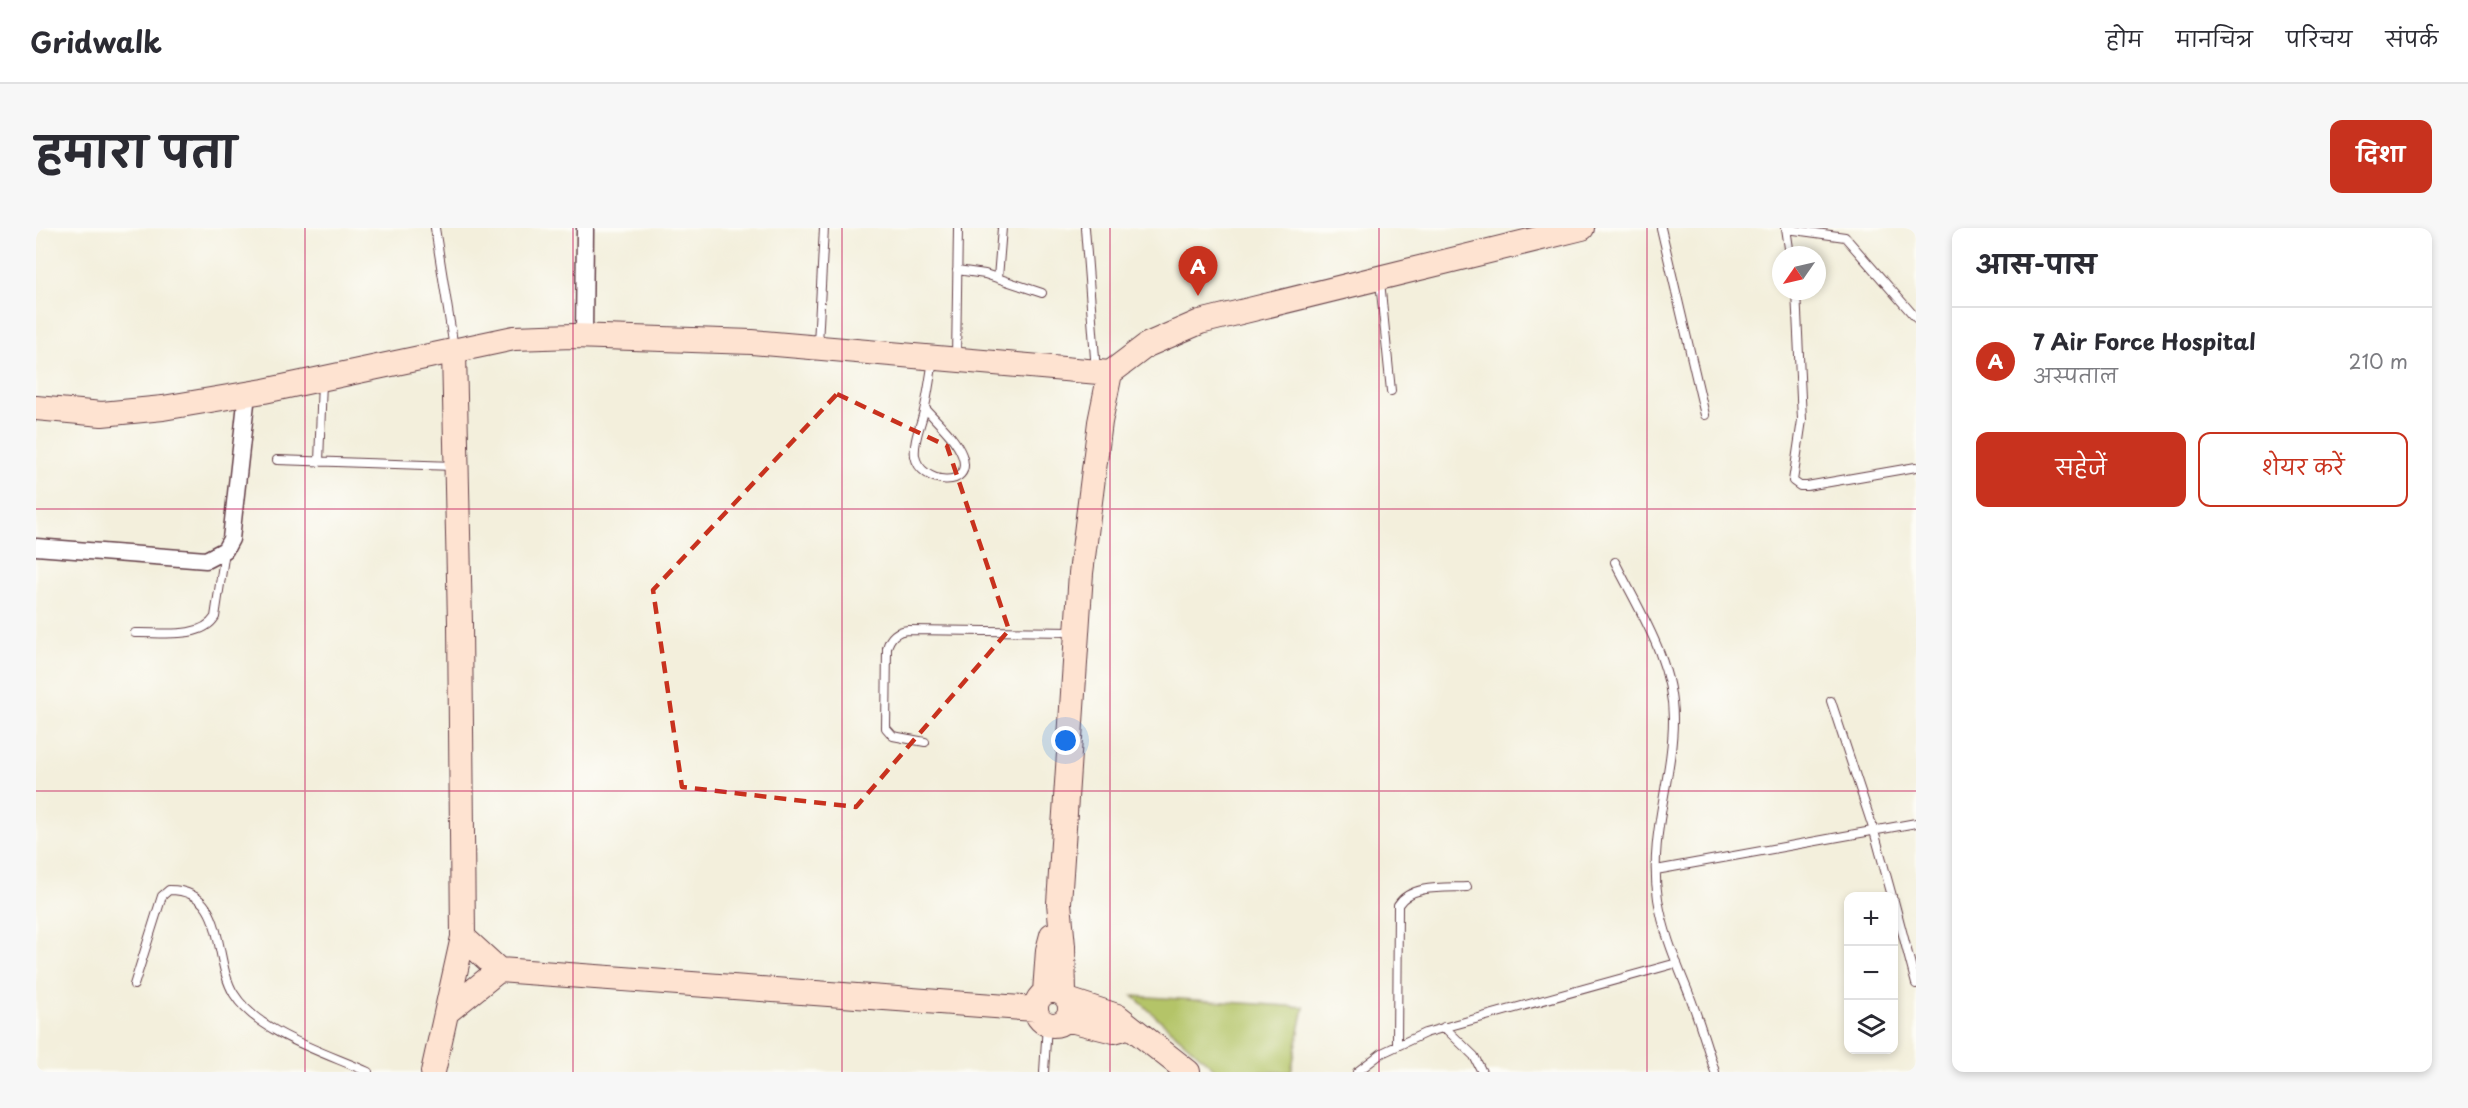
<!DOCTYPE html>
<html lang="hi">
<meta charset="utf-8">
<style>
body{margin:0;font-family:"Playpen Sans","Playpen Sans Deva",sans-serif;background:#f7f7f7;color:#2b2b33}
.controls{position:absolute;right:18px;bottom:18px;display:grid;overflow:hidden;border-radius:12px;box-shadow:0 3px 9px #0003}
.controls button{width:54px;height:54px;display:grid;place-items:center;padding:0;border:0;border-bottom:2px solid #e1e1e2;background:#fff;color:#2b2b33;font:30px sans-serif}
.compass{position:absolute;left:1736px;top:18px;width:54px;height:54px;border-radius:50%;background:#fff;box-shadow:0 3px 9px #0003;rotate:236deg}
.you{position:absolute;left:1030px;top:513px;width:21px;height:21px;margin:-15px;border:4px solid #fff;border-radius:50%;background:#1a73e8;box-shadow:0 0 0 9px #1a73e833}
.badge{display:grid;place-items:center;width:39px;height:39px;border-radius:50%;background:#c8321e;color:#fff;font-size:20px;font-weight:700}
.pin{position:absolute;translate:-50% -50px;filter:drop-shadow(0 2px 3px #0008)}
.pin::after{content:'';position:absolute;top:32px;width:21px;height:18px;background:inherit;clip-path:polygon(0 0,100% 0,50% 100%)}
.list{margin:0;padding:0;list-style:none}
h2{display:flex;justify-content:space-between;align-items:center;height:78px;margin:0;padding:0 24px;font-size:26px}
h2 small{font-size:20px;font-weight:400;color:#7c7c81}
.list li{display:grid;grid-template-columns:39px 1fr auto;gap:18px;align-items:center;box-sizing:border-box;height:108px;padding:0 24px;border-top:2px solid #e1e1e2}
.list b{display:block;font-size:22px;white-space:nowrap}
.list p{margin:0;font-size:20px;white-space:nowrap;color:#7c7c81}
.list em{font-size:20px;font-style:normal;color:#7c7c81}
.actions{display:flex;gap:12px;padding:18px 24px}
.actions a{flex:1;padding:14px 0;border:2px solid #c8321e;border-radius:12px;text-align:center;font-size:21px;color:#c8321e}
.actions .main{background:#c8321e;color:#fff}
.icon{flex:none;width:33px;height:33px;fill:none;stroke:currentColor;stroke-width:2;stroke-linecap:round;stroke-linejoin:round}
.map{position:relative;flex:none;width:1880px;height:844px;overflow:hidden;border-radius:12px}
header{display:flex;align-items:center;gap:36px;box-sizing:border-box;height:84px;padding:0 30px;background:#fff;border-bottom:2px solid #e1e1e2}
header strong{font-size:28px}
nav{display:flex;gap:33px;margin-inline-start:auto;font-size:21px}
.intro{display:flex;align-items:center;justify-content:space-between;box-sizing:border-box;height:144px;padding:0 36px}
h1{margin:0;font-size:42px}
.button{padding:15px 27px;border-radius:12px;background:#c8321e;color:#fff;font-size:21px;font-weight:700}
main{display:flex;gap:36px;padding:0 36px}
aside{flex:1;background:#fff;border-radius:12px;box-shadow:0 3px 9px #0003}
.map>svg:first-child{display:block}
.green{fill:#b4c467;stroke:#7f7249;stroke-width:1.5}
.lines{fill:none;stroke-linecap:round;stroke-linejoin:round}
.lane-casing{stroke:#633e46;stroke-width:10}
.street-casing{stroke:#633e46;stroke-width:19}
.secondary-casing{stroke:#633e46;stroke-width:26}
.lane{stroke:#fff;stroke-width:8}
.street{stroke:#fff;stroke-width:16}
.secondary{stroke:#fee3d1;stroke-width:24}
.marked{fill:none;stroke:#c8321e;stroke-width:4.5;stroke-dasharray:12 8;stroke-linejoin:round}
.grid{fill:none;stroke:#c2185b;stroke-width:1.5;stroke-opacity:0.55}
</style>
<header>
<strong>Gridwalk</strong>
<nav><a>होम</a><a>मानचित्र</a><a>परिचय</a><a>संपर्क</a></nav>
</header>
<div class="intro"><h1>हमारा पता</h1><a class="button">दिशा</a></div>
<main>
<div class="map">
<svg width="1880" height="844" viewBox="0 0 1880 844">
<rect width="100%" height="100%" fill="#fdfcf7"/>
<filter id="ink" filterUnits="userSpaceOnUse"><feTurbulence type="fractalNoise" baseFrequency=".0167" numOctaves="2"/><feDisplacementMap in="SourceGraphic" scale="12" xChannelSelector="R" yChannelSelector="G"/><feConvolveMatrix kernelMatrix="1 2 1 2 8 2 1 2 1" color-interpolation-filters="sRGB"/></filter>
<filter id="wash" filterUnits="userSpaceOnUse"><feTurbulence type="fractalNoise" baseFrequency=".008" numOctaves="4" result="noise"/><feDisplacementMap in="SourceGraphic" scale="24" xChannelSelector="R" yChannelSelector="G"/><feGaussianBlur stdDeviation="1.35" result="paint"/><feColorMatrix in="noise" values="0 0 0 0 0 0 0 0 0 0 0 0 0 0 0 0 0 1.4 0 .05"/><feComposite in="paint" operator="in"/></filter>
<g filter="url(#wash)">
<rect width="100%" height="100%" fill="#f3efdc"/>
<!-- green -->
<path class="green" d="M1097,768L1268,779L1255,844H1182Z"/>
</g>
<g filter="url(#ink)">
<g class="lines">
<!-- lane casing -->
<g class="lane-casing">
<path id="lane" d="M399,0L418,120
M1049,0L1060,143
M1625,0L1669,187
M1750,0L1754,27
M1751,1L1809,9L1880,90
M921,42L949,46L1006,65
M962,50L966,0
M1344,53L1355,163
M1760,63L1766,192L1757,253L1764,258H1771L1880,239
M782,116L788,0
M920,131L922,0
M889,180C901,194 919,209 926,227C939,262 884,257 879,228C877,213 885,197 888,183C892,167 894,149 897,133
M241,232L418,238
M283,234L286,153
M1579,334C1604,384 1637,433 1637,491C1637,552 1612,608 1622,671C1627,704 1641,736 1653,766C1663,792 1671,818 1679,844
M99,405C123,404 165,412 179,389L189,323
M1795,473L1838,603L1856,668
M889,514L857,508L850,500L851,420C854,409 860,403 872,402L1038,404
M1620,642L1880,595
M1858,673L1880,756
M98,757L126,668L133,662C192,662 176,731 198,766C222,805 290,825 332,844
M1408,799L1438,828L1446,844
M1361,817L1362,677C1375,656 1409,660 1431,659
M1008,844L1011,796
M1321,844L1346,825L1389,805L1641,735"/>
</g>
<!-- street casing -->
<g class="street-casing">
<path id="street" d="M548,108L549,0
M0,319L170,332L189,322L195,311L211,166"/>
</g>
<!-- secondary casing -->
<g class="secondary-casing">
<path id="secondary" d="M0,180L66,186L127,180L228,163L478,110L537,108L716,114L1074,145
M427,709L463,742L999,781
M1000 780a17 17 0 1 1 34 0a17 17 0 1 1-34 0Z
M1009,764L1012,722L1016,707
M1028,766L1027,718L1023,675L1045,345L1064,194L1074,145L1111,117L1164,94L1546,0
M1032,772L1081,788L1152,844
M411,784L463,742
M1030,791L1078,803L1085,801
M397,844L427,709L424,396L418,124"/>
</g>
<!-- lane -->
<use href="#lane" class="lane"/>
<!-- street -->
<use href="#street" class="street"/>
<!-- secondary -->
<use href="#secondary" class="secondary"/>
</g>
</g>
<!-- marked area -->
<path class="marked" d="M801,166L911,218L973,402L820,579L646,559L617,362Z"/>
<!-- grid -->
<path class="grid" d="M269,0V844M537,0V844M806,0V844M1074,0V844M1343,0V844M1611,0V844M0,281H1880M0,563H1880"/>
</svg>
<div class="controls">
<button>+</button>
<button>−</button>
<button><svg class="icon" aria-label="layers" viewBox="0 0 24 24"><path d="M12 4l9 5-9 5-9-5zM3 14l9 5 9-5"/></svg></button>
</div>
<svg class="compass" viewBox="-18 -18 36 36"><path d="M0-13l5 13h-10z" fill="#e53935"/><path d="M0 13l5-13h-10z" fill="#7c7c81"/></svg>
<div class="you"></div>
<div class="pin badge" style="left:1162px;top:68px">A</div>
</div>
<aside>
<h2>आस-पास<small></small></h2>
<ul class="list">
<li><span class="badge">A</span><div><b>7 Air Force Hospital</b><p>अस्पताल</p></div><em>210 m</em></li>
</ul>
<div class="actions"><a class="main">सहेजें</a><a>शेयर करें</a></div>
</aside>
</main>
